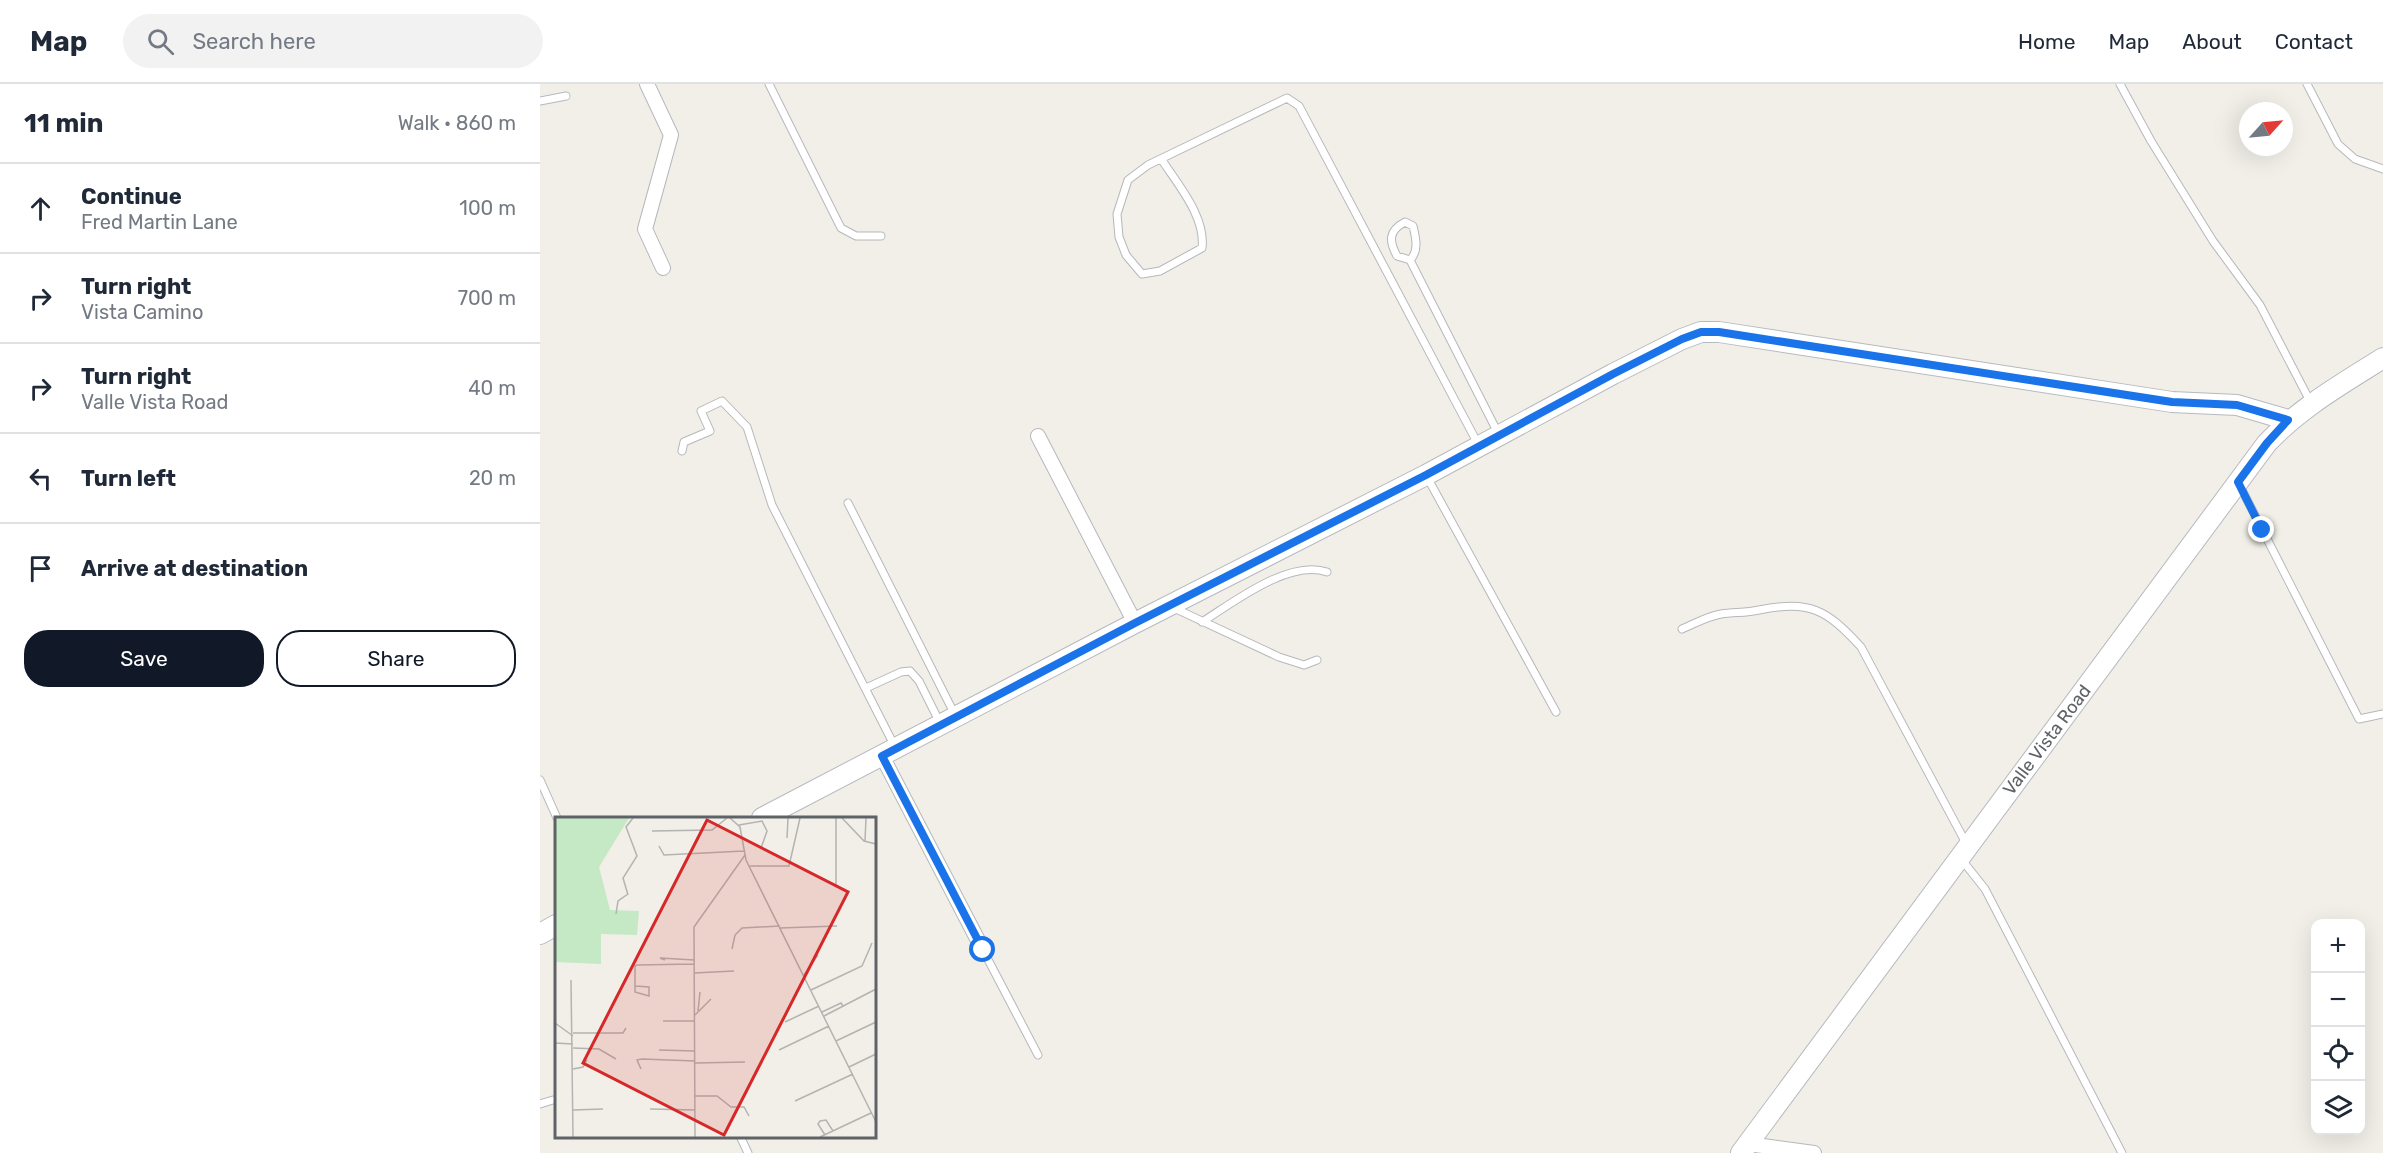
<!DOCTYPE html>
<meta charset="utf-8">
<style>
body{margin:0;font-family:Rubik,sans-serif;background:#f2f2f3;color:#1f2937}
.controls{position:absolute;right:18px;bottom:18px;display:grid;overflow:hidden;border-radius:12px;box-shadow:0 6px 24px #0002}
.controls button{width:54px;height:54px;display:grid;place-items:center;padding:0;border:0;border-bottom:2px solid #e0e1e3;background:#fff;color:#1f2937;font:30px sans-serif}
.compass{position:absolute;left:1699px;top:18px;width:54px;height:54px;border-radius:50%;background:#fff;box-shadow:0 6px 24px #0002;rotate:63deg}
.stop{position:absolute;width:18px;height:18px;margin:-14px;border:4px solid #1a73e8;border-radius:50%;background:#fff}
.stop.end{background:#1a73e8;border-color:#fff;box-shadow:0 2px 6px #0008}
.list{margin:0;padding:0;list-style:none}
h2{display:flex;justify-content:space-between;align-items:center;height:78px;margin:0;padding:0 24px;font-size:26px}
h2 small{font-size:20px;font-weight:400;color:#747a83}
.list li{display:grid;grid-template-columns:39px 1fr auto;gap:18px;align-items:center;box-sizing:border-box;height:90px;padding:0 24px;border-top:2px solid #e0e1e3}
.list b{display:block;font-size:22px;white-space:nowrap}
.list p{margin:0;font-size:20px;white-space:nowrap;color:#747a83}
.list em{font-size:20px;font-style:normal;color:#747a83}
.actions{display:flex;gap:12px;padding:18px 24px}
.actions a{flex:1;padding:14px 0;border:2px solid #111827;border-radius:24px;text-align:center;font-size:21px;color:#111827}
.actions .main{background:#111827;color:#fff}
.icon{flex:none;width:33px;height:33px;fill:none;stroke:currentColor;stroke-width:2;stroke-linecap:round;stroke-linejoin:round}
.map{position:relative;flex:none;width:1843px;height:1069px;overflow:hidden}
header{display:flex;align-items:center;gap:36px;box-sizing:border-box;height:84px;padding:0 30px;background:#fff;border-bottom:2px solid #e0e1e3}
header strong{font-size:28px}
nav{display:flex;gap:33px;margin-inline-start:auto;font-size:21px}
.search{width:420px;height:54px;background:#f2f2f3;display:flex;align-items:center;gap:15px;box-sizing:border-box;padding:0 21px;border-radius:33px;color:#747a83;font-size:22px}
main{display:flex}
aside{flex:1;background:#fff}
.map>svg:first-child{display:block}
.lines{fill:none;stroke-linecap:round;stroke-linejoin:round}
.lane-casing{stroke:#b5b8bc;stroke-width:9}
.street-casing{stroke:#b5b8bc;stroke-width:16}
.secondary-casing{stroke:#b6babf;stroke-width:22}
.lane{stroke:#fff;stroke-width:7}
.street{stroke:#fff;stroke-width:14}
.secondary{stroke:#fff;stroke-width:20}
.route{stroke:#1a73e8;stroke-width:8}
.labels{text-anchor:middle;stroke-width:4.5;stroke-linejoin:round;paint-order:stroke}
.street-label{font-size:18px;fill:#5f6368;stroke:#fff}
.inset-road{fill:none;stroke:#b3b3b1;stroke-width:1.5}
.view{fill:#d62828;fill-opacity:0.15;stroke:#d62828;stroke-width:3}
.inset-edge{fill:none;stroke:#5f6368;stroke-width:3}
</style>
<header>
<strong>Map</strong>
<div class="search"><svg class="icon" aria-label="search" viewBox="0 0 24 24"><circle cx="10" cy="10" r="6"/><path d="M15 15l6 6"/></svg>Search here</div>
<nav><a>Home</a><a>Map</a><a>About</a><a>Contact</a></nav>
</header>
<main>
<aside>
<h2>11 min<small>Walk · 860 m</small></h2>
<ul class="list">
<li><svg class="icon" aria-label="ahead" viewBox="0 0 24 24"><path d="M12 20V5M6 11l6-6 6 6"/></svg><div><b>Continue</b><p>Fred Martin Lane</p></div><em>100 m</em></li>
<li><svg class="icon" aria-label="right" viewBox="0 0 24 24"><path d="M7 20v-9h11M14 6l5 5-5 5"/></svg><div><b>Turn right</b><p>Vista Camino</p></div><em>700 m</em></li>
<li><svg class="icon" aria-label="right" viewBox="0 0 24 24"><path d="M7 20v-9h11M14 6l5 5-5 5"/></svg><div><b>Turn right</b><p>Valle Vista Road</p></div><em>40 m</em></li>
<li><svg class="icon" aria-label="left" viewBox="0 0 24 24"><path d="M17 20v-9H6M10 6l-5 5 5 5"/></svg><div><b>Turn left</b></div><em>20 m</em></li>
<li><svg class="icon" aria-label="arrive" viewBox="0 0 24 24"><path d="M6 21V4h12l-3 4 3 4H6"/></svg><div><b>Arrive at destination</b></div></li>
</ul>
<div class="actions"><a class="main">Save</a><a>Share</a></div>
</aside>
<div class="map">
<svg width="1843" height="1069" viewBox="0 0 1843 1069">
<rect width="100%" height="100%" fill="#f1efe8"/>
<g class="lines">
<!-- lane casing -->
<g class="lane-casing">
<path id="lane" d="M229,0L301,144L316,152H341
M1580,0L1611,57L1673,157L1720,221L1771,319
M1767,0L1798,60L1815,75L1843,85
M0,17L26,12
M622,76C638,101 666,133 662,164L620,187L602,190L586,171L579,153L577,130L588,96L608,81L747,14L759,22L938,360
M870,176L857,172C849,157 848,147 865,138L873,142C876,154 879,167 870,176L958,349
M142,367L144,358L170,347L161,327L182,317L207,343L232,421L355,663
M887,393L1016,628
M1699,400L1819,635L1843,630
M308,419L415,631
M634,524L739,573L764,581L777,576
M662,538C694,518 749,475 787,488
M1142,545C1154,540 1168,532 1181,530C1194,528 1206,529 1219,526C1270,516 1286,525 1321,563L1427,761
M326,604L361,588L370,587L379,597L400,639
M0,696L17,734
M1422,776L1445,805L1582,1069
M443,866L498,971
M0,1020L13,1016
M200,1052L208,1069"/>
</g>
<!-- street casing -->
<g class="street-casing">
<path id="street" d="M107,0L131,51L105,145L123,184
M498,352L595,539
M342,672L443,866
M1208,1060L1274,1069"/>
</g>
<!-- secondary casing -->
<g class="secondary-casing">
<path id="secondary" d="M222,734L595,539L886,391L1073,290L1142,255L1161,248H1179L1632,318L1697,321L1748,336
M0,850L16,841
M1201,1069L1727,359C1761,323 1802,300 1843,274"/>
</g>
<!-- lane -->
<use href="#lane" class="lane"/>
<!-- street -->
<use href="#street" class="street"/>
<!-- secondary -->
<use href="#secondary" class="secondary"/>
</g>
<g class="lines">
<!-- route -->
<path class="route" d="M443,866L342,672L595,539L886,391L1073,290L1142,255L1161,248H1179L1632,318L1697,321L1748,336L1727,359L1698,398L1722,446"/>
</g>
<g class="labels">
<!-- street labels -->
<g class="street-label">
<text transform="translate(1507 656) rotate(-53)" y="6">Valle Vista Road</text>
</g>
</g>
<!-- overview -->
<g transform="translate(15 733)">
<rect width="321" height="321" fill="#f1efe8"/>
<path d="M0,1H74L44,50L55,93L84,94L82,118L46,117V147L0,145Z" fill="#c5e8c5"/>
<path class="inset-road" d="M175,1L185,10L191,43L321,305M287,1L309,24L321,27M184,8L207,4L212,14L206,31M97,14L157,13L172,1M232,21L233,1M310,24L311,1M104,29L109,38L189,34M195,49H234L245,1M281,69V1M73,78L68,61L82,39L71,10L78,1M61,97L63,84L73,77M225,111L282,109M177,132L180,118L187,111L225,109M110,143L105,141L139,143M139,156L179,154M249,158L263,138M16,163L18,320M80,169L94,170V179L80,175V149L82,148L139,147M256,173L307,149L317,126M143,194L145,175M267,195L286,186L288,189M140,198L156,182M269,199L321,172M108,204H139M230,205L264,189M0,206L18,219M18,216H68L71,211M281,224L321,205M0,226L18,227M18,231L44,232L61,242M104,233L140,234M224,233L274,209M140,246L190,245M294,250L321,237M18,252L28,250L32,243M86,252L82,243L87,242L140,244M140,279H162L176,290H189L194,299M240,284L298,257M95,292L140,293M18,293L48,292M270,318L263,307L265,304L271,303L278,314M140,320L139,110L190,38M265,320L316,296"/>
<path class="view" d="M152,3L293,75L169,318L28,246Z"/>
<rect width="321" height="321" class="inset-edge"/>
</g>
</svg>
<div class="controls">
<button>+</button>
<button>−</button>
<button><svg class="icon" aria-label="locate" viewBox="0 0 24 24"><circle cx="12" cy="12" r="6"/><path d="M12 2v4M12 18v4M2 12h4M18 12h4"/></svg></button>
<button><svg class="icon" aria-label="layers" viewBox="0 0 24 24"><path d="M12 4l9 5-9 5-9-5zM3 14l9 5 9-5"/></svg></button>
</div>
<svg class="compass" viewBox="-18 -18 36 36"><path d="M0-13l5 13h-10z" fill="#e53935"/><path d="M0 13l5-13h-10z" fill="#747a83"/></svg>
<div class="stop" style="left:443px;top:866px"></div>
<div class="stop end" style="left:1722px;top:446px"></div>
</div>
</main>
